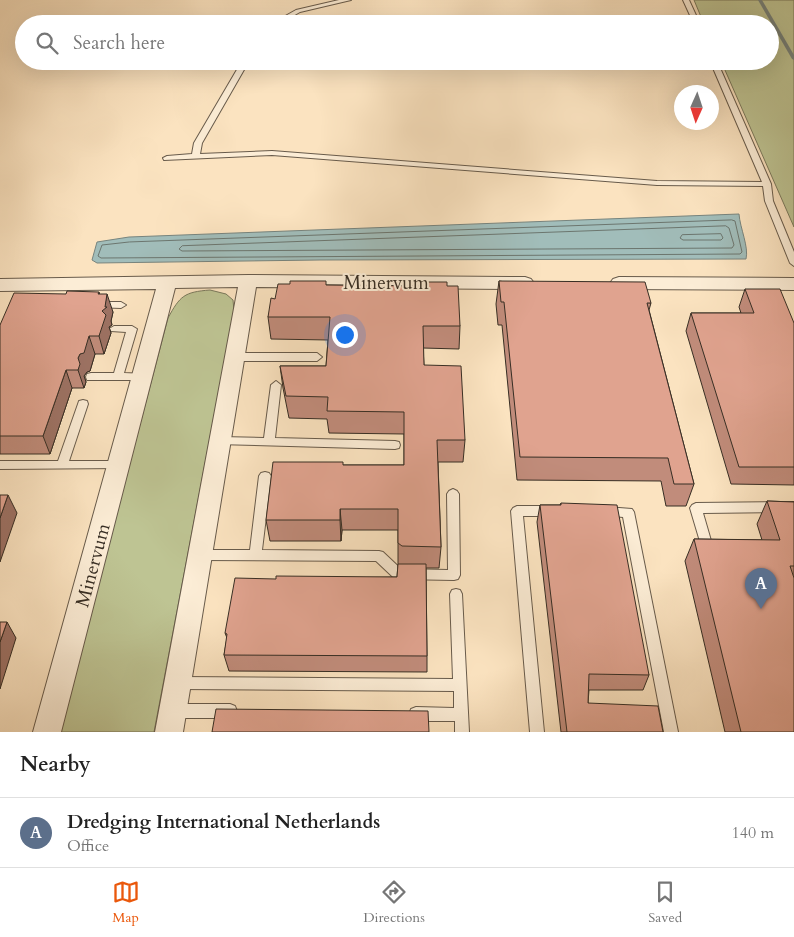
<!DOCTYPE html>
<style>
body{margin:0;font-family:Cardo,serif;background:#f2f2f2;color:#222}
.compass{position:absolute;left:674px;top:85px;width:45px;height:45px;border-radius:50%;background:#fff;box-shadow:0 5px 20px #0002;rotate:183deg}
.you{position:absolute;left:344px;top:334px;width:18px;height:18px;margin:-12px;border:4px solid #fff;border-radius:50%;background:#1a73e8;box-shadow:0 0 0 8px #1a73e833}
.badge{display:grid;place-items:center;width:32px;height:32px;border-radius:50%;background:#ea580c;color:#fff;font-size:16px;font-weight:700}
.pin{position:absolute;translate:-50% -41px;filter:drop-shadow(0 1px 2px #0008)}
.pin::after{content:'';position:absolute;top:26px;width:18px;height:15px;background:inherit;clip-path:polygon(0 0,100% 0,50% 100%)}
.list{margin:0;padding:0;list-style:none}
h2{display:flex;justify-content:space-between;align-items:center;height:65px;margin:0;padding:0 20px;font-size:21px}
h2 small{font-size:16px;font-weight:400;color:#767676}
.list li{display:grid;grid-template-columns:32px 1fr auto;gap:15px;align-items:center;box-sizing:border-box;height:70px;padding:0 20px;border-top:1px solid #e0e0e0}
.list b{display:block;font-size:19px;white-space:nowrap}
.list p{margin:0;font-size:16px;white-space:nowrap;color:#767676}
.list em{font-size:16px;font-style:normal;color:#767676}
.icon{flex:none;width:28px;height:28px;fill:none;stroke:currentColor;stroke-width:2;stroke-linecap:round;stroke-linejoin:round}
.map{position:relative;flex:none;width:794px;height:732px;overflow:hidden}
.search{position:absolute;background:#fff;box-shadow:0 5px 20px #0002;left:15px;right:15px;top:15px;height:55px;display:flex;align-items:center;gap:12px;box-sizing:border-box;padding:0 18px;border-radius:28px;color:#767676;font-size:19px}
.sheet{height:135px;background:#fff}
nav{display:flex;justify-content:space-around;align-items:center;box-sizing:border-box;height:70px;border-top:1px solid #e0e0e0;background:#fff;font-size:14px;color:#767676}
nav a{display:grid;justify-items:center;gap:2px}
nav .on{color:#ea580c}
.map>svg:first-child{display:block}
.green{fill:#bec493;stroke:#7a795c}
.water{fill:#a1bdba;stroke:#77847e}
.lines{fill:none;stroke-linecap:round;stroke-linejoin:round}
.shore{stroke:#6c766f;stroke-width:1}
.stream{fill:#77847e;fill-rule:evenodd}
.service-casing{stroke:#685b4b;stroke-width:2}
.minor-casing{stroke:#685b4b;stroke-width:2}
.service{fill:#fcedd6;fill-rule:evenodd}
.minor{fill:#fcedd6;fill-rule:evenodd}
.wall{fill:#c18c7b;stroke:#372e24}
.shaded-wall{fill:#9d7264;stroke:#372e24}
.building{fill:#e0a38f;stroke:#372e24}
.labels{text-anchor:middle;stroke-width:4;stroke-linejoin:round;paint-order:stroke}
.street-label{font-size:19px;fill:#372e24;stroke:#fcedd6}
</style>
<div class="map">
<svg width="794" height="732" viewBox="0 0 794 732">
<rect width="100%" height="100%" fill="#fbe3c0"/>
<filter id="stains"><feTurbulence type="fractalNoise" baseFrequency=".004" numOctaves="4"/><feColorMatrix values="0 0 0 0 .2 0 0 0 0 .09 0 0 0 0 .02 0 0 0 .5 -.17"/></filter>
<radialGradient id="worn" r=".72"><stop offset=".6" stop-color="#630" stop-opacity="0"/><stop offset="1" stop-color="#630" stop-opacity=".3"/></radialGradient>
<!-- green -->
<path class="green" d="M694,0H794V227L721,61H770V24H704Z
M210,290L226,294L233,300L234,311L154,732H59L168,318C180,296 184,292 210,290Z"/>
<!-- water -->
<path class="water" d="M739,214C740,228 749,247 746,259L320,260L97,263L92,260L97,242L129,237Z"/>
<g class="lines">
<!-- shore -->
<path class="shore" d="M732,220L735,221L742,252L740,254L101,258L98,256L102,245L129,242Z
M726,226L729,228L734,245L732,248L182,251L179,249L182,246Z
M721,234L723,238L721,240H683L680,238L682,235Z"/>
<!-- stream -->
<path class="stream" d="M758,0H762L794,55V60L792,59Z"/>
<!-- service casing -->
<g class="service-casing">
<path id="service" d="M339,0H351L300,12L279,24H271L296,10Z
M683,0H689L700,24H694Z
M242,61H249L202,143L200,154L272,151L657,181L762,182L710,61H717L771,184L773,201L794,252V266L790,263L765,201L763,186L657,185L272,155L164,160L163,158L167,156L192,154L194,143Z
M97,302H121L126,305L121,308L94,307L92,305L94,303Z
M114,326H132L137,329L124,373L146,374L147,377L146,380H87L86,377L87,374L91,373H114L126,332L111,331L109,329Z
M235,353H317L322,357L317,361H235L230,357Z
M276,381L281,385L275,438L395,441L399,442L400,445L399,448L395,449L216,444L215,441L216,438L220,437L264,438L271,385Z
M83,400L87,401L88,404L69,461H118L122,462L124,465L122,468L0,469V461H58L78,404L79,401Z
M265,472L269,473L271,476L262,550L379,551L383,552L401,569L448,570L447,494L449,491L453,489L457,491L459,494L460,575L458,579L454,580L398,579L394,578L376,561L200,560L196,559L194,555L196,551L200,550H250L259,476L261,473Z
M794,502V512L703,513L714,551L712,555L708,556L704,555L690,508L692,505L696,503Z
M517,506H552L556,508L558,511L556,514L552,516H523L544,732H530L511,511L513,508Z
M606,507L632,509L634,512L678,732H664L623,517L602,515L600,512L602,509Z
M456,589L460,590L462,594L469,732H455V721H416L411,719L409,714L411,709L416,707L454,708V691L179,689L174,687L172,683L174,679L179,677L453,679L450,594L452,590Z
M174,704H230L235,706L237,711L235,716L230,718H174L169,716L167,711L169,706Z"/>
</g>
<!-- minor casing -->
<g class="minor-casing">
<path id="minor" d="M248,275L525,277L531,279L534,283L531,287L525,289L256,287L183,732H155L238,287L175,288L61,732H33L156,289L0,291V279Z
M619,277L794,278V290L619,289L613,287L610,283L613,279Z"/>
</g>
<!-- service -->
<use href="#service" class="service"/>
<!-- minor -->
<use href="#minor" class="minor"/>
</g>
<!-- wall -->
<path class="wall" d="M499,281L651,303L649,310L694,484L686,506H666L661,481L517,480L502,325H498L496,304Z
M290,284L327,285L447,286L460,326L459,349L423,348L424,365L465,440L463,462H438L441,547L439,568H426L427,656V672L229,671L224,655L227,638L225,633L276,579L397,577L398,564V530H342L341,541H270L266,520L343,465H404V434L329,433L327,419L289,418L283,388L280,366H326L328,340L271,339L268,317L275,299Z
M745,289L794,323V485L731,484L686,331L691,313H741L739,307Z
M100,294L113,312L111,321L112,325L109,327L111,333L104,354H95L90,371L87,372L84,376L86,382L84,388H72L50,454H0V325Z
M767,501L794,502V732H725L685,561L694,539L762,540L757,524Z
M561,503L649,675L643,690H589L588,703L663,732H561L537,522L540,505H560Z"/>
<!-- shaded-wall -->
<path class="shaded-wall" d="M99,292L104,309L107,294L113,312L111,321L112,325L109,327L111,333L104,354L99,336L102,311L98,294Z
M89,336L95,354L90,371L87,372L84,376L86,382L84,388L78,370V358Z
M66,370L72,388L50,454L43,436Z
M8,495L17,513L0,562V518Z
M340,509L342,530L341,541L340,520Z
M7,622L16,638L0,689V642Z"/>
<!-- building -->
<path class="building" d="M290,281H326V285L422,286V282H447V286H458L460,326H423L424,365L461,366L465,440H437L441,547L402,546L398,543V509H340V520H266L273,462H343V465H404V412L327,411L328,397L286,396L280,366H326L330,317H268L271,298L275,299L278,284H290Z
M499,281L645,282L651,303H647L694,484H674L668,458L520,457L504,302H501Z
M745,289H780L794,323V467H739L691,313H754Z
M67,291L99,292L98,294H107L105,307H107L102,311L106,315L99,336H89L84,353L80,354L78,358L80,364L78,370H66L43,436H0V325L14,293L66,294Z
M0,495H8L0,518Z
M767,501L794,502V566H790L794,578V732H741L694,539L780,540Z
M561,503L617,505L649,675L589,674L588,703L658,706L663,732H567L540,505H561Z
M398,564H426L427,656L224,655L227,634L225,633L235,578L276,579V576L397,577Z
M0,622H7L0,642Z
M216,709L428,711L429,732H212Z"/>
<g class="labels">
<!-- street labels -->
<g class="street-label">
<text x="386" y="289">Minervum</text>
<text transform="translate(92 565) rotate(-75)" y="7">Minervum</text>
</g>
</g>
<rect width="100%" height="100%" filter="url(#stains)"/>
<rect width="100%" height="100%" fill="url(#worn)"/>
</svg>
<svg class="compass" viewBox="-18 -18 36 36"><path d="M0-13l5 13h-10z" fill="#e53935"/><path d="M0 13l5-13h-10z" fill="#767676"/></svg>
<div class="you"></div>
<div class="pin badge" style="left:761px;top:609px;background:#5c6f8a">A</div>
<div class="search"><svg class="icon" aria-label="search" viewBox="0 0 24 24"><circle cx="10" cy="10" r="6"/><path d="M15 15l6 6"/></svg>Search here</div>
</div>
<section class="sheet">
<h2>Nearby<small></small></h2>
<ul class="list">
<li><span class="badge" style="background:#5c6f8a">A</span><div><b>Dredging International Netherlands</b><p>Office</p></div><em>140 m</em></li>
</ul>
</section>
<nav>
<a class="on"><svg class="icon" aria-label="map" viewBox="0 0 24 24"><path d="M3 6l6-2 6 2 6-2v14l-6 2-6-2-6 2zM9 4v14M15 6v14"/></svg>Map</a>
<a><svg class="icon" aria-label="directions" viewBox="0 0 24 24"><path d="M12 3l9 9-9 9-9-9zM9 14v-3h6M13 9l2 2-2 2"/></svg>Directions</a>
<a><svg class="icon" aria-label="saved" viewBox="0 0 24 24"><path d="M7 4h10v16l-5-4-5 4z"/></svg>Saved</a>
</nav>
